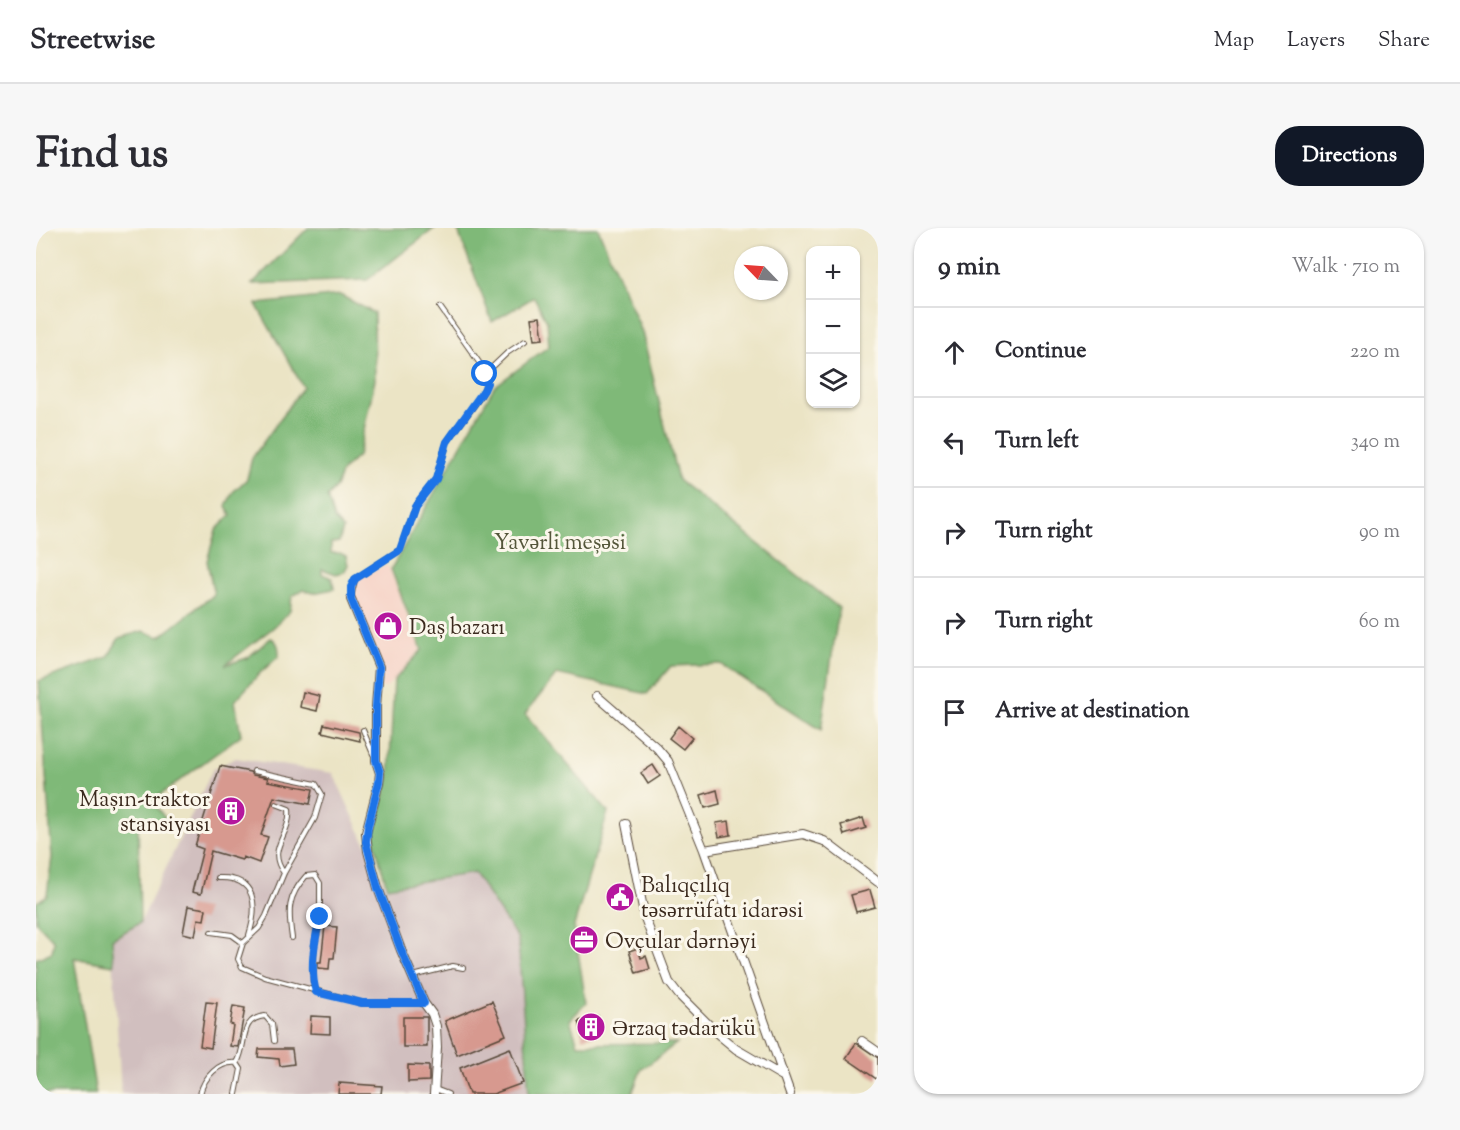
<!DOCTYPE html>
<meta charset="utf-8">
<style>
body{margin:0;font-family:"Sorts Mill Goudy",serif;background:#f7f7f7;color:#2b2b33}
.controls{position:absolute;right:18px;top:18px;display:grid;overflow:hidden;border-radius:12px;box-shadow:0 2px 4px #0004}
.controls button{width:54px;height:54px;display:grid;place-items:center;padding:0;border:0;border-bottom:2px solid #e1e1e2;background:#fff;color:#2b2b33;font:30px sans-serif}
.compass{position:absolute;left:698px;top:18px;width:54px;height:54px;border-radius:50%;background:#fff;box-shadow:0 2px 4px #0004;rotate:295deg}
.stop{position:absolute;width:18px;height:18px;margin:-14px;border:4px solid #1a73e8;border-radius:50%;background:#fff}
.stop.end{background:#1a73e8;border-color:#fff;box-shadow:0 2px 6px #0008}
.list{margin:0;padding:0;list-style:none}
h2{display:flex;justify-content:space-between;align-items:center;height:78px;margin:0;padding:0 24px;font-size:26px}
h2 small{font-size:20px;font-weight:400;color:#7c7c81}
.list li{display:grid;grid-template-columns:39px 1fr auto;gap:18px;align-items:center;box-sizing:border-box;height:90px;padding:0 24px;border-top:2px solid #e1e1e2}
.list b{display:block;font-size:22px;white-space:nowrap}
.list em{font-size:20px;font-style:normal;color:#7c7c81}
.icon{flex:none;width:33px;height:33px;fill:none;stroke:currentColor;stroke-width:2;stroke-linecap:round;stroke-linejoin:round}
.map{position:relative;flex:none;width:842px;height:866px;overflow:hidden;border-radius:24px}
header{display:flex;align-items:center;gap:36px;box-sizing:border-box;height:84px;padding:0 30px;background:#fff;border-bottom:2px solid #e1e1e2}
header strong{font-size:28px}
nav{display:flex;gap:33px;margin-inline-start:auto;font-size:21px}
.intro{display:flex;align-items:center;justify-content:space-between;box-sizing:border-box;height:144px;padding:0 36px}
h1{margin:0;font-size:42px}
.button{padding:15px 27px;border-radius:24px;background:#111827;color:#fff;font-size:21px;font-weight:700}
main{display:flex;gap:36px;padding:0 36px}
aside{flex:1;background:#fff;border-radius:24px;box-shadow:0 2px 4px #0004}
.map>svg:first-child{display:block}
.built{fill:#f6d1c5}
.industrial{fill:#d1bfbf}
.forest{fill:#7fb978;stroke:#5d724b;stroke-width:1.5}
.building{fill:#d7998f}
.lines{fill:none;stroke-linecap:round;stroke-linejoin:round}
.service-casing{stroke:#554637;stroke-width:6}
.minor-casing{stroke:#554637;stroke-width:10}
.service{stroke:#fff;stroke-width:4}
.minor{stroke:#fff;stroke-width:8}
.route{stroke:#1a73e8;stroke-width:8}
.labels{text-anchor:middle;stroke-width:6;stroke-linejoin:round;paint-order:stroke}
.park-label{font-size:22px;fill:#54563a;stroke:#fbf7ec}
.poi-label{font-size:22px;fill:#3b2a1e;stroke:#fbf7ec;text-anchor:start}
</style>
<header>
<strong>Streetwise</strong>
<nav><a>Map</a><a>Layers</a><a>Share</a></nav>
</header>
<div class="intro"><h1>Find us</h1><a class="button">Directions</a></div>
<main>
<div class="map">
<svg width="842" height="866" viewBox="0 0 842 866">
<rect width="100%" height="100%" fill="#fbf7ec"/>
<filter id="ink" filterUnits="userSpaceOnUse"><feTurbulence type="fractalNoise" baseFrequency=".0167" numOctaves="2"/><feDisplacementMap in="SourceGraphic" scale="12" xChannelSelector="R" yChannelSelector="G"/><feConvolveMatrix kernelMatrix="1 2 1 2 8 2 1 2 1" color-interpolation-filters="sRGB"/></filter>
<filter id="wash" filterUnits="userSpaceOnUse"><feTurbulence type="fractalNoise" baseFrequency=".008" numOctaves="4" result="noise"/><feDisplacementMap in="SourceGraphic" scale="24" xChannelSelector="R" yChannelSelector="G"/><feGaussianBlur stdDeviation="1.35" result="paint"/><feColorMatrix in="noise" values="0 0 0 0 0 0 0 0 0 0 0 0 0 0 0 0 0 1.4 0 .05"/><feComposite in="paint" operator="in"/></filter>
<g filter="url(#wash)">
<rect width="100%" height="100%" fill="#ebe4c5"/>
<!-- built -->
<path class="built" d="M350,337L353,340L384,422L350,460H345L346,437L318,373L321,351Z"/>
<!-- industrial -->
<path class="industrial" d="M200,530L297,545L350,659L438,645L482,711L493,866H85L76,711L104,695L177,541Z"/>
<!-- forest -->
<path class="forest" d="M272,0H399L331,52L216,56Z
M421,0H562L606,104L642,252L803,380L785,502L685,436L635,438L611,466L521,446L489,486L572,584L538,698L550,775L534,792L542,816L641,815L605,842L596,866H493L482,711L438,645L351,659L337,609L353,550L358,452L386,422L355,341L458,159L513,118L511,93L498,69L456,94Z
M304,67L338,85L339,152L322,228L306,243L300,259L291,269L298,291L307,301L303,314L295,315V325H304L310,328L312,337L308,344L300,346L286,341V346L296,350L298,361L277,365L268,362L256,368L254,383L238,399L189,437L211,430L235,410C243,414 243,421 243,428L223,446L199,473L205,507L116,573L135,598L102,591L104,695L76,711L78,737L38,730L60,866H0V731L16,724L18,713L0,694V675L11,667L16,629L3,453L72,429L83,410L107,403L123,409C143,396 158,380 178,367L171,333L180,302L195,287L190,278L197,264L211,251L216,230L267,159L220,76Z"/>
<g id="blocks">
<!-- building -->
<path class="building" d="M504,89L507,111L498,112L495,90Z
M267,464L284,468L281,483L264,479Z
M288,496L323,504L324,513L286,504Z
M642,498L656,510L647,521L633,510Z
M617,537L624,548L612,556L605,545Z
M184,538L214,544L217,547L232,550L231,553L277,561L274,576L238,569L225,607L232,609L223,635L207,629L206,632L175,623L165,666L156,664L167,621L159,618Z
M681,562L684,576L669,580L665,567Z
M827,590L830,600L808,607L805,597Z
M693,593L695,607L683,609L680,595Z
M585,661L591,662L592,667L590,670L592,675L586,677L584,673L579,675L576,664Z
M834,662L839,679L820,684L815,667Z
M152,678L170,681L168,692L162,691L159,708L147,705Z
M289,698L301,699L298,730H294L293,741L282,740V734H285Z
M602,720L605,730L610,728L614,741L600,745L593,723Z
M456,773L470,807L421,827L409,793Z
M170,774L181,775L175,820L164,818Z
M197,778L209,780L202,819L194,818L197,797L194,796Z
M275,788L294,789V806L274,805Z
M562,788L566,805L547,810L543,793Z
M367,789H391V819H367Z
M820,815L842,830V852L810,830Z
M474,820L487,855L457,866H433L424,840Z
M223,821H256L258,836L244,838L243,831L222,829Z
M372,837L393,838V853L372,854Z
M303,855L346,858L345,866H302Z"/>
</g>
</g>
<g filter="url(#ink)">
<use href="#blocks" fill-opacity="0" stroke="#554637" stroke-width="1.5"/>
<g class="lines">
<!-- service casing -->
<g class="service-casing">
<path id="service" d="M449,146L471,125L489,113
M315,370L319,351L364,322L379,278L400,251L411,214L445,168L451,155L447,140L404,79
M327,502L337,526
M218,543L280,556L286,566L279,590L248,645L230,688L223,700L207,715L202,731L206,739L229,749L326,775H387
M240,576L253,581C256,607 229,620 248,645
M182,650C221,648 222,679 213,707
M175,704L196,707L207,715
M256,710C252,683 251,669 270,648L279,647L284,655V689L278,720L277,753L280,763
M377,748L417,738L427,740
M201,835C212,815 202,791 229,788L236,796L238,813
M399,861L412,866
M164,866C168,849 183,833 201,835L205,841L200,866"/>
</g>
<!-- minor casing -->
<g class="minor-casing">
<path id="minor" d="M315,371L343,439L340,479V533L344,545L343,554L330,605L332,623L342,660L365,722L388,775L396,786L400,798L401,820L398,866
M561,468L621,520L632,533L668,622L748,849
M590,596L609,690L633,754L643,767L683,807L700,821L748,849L754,866
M668,622L767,606L788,613L842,654
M826,813L842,824"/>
</g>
<!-- service -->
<use href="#service" class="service"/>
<!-- minor -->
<use href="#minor" class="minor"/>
</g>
</g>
<g class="lines" filter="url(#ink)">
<!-- route -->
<path class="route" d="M284,689C279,712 273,740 280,764L326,775H388L365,722L342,660L330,614L332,598L343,554L344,545L340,532V479L343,439L315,371V359L319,351L364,322L379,278L400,251L411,214L448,162L451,155L449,146"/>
</g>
<!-- icons -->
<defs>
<g id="shop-disc" transform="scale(1.5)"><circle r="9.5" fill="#b5179e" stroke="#fbf7ec"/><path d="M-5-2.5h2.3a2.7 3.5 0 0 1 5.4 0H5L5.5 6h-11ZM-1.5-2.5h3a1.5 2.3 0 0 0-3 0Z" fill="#fff"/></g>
<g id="building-disc" transform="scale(1.5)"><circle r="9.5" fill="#b5179e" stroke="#fbf7ec"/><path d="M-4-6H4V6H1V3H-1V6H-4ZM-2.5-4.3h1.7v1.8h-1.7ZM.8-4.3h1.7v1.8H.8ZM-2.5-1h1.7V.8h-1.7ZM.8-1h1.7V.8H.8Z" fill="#fff"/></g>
<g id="civic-disc" transform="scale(1.5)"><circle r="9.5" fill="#b5179e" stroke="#fbf7ec"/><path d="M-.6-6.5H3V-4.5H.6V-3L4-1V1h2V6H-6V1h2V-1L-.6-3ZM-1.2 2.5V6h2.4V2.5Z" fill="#fff"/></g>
<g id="office-disc" transform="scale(1.5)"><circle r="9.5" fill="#b5179e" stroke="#fbf7ec"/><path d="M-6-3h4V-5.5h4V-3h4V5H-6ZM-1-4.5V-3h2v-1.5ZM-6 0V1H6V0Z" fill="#fff"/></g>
</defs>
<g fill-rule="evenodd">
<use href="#shop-disc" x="352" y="398"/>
<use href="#building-disc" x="195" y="583"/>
<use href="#civic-disc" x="584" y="669"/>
<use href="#office-disc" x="548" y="712"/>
<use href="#building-disc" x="555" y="799"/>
</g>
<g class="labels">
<!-- park labels -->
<g class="park-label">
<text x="524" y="321">Yavərli meşəsi</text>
</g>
<!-- poi labels -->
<g class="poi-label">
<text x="373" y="406">Daş bazarı</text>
<text x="174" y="578" text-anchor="end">Maşın-traktor<tspan x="174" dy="25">stansiyası</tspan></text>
<text x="605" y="664">Balıqçılıq<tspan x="605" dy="25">təsərrüfatı idarəsi</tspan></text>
<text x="569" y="720">Ovçular dərnəyi</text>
<text x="576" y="807">Ərzaq tədarükü</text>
</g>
</g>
</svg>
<div class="controls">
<button>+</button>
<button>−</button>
<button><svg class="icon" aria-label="layers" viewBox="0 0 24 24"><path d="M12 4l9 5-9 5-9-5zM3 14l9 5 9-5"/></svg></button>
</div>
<svg class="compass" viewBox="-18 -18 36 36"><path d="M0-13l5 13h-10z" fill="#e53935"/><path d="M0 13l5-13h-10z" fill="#7c7c81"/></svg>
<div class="stop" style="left:449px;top:146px"></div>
<div class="stop end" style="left:284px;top:689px"></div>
</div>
<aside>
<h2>9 min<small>Walk · 710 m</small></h2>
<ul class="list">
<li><svg class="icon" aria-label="ahead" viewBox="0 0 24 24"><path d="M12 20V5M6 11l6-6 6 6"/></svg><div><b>Continue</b></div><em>220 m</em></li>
<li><svg class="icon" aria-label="left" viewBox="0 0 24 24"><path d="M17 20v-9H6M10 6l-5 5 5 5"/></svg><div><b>Turn left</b></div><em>340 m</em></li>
<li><svg class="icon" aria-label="right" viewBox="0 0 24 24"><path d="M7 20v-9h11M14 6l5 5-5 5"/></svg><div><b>Turn right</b></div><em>90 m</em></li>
<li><svg class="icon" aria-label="right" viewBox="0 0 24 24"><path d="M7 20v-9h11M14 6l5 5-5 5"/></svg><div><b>Turn right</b></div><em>60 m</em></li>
<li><svg class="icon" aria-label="arrive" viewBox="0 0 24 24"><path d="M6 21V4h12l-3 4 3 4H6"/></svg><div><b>Arrive at destination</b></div></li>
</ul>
</aside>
</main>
